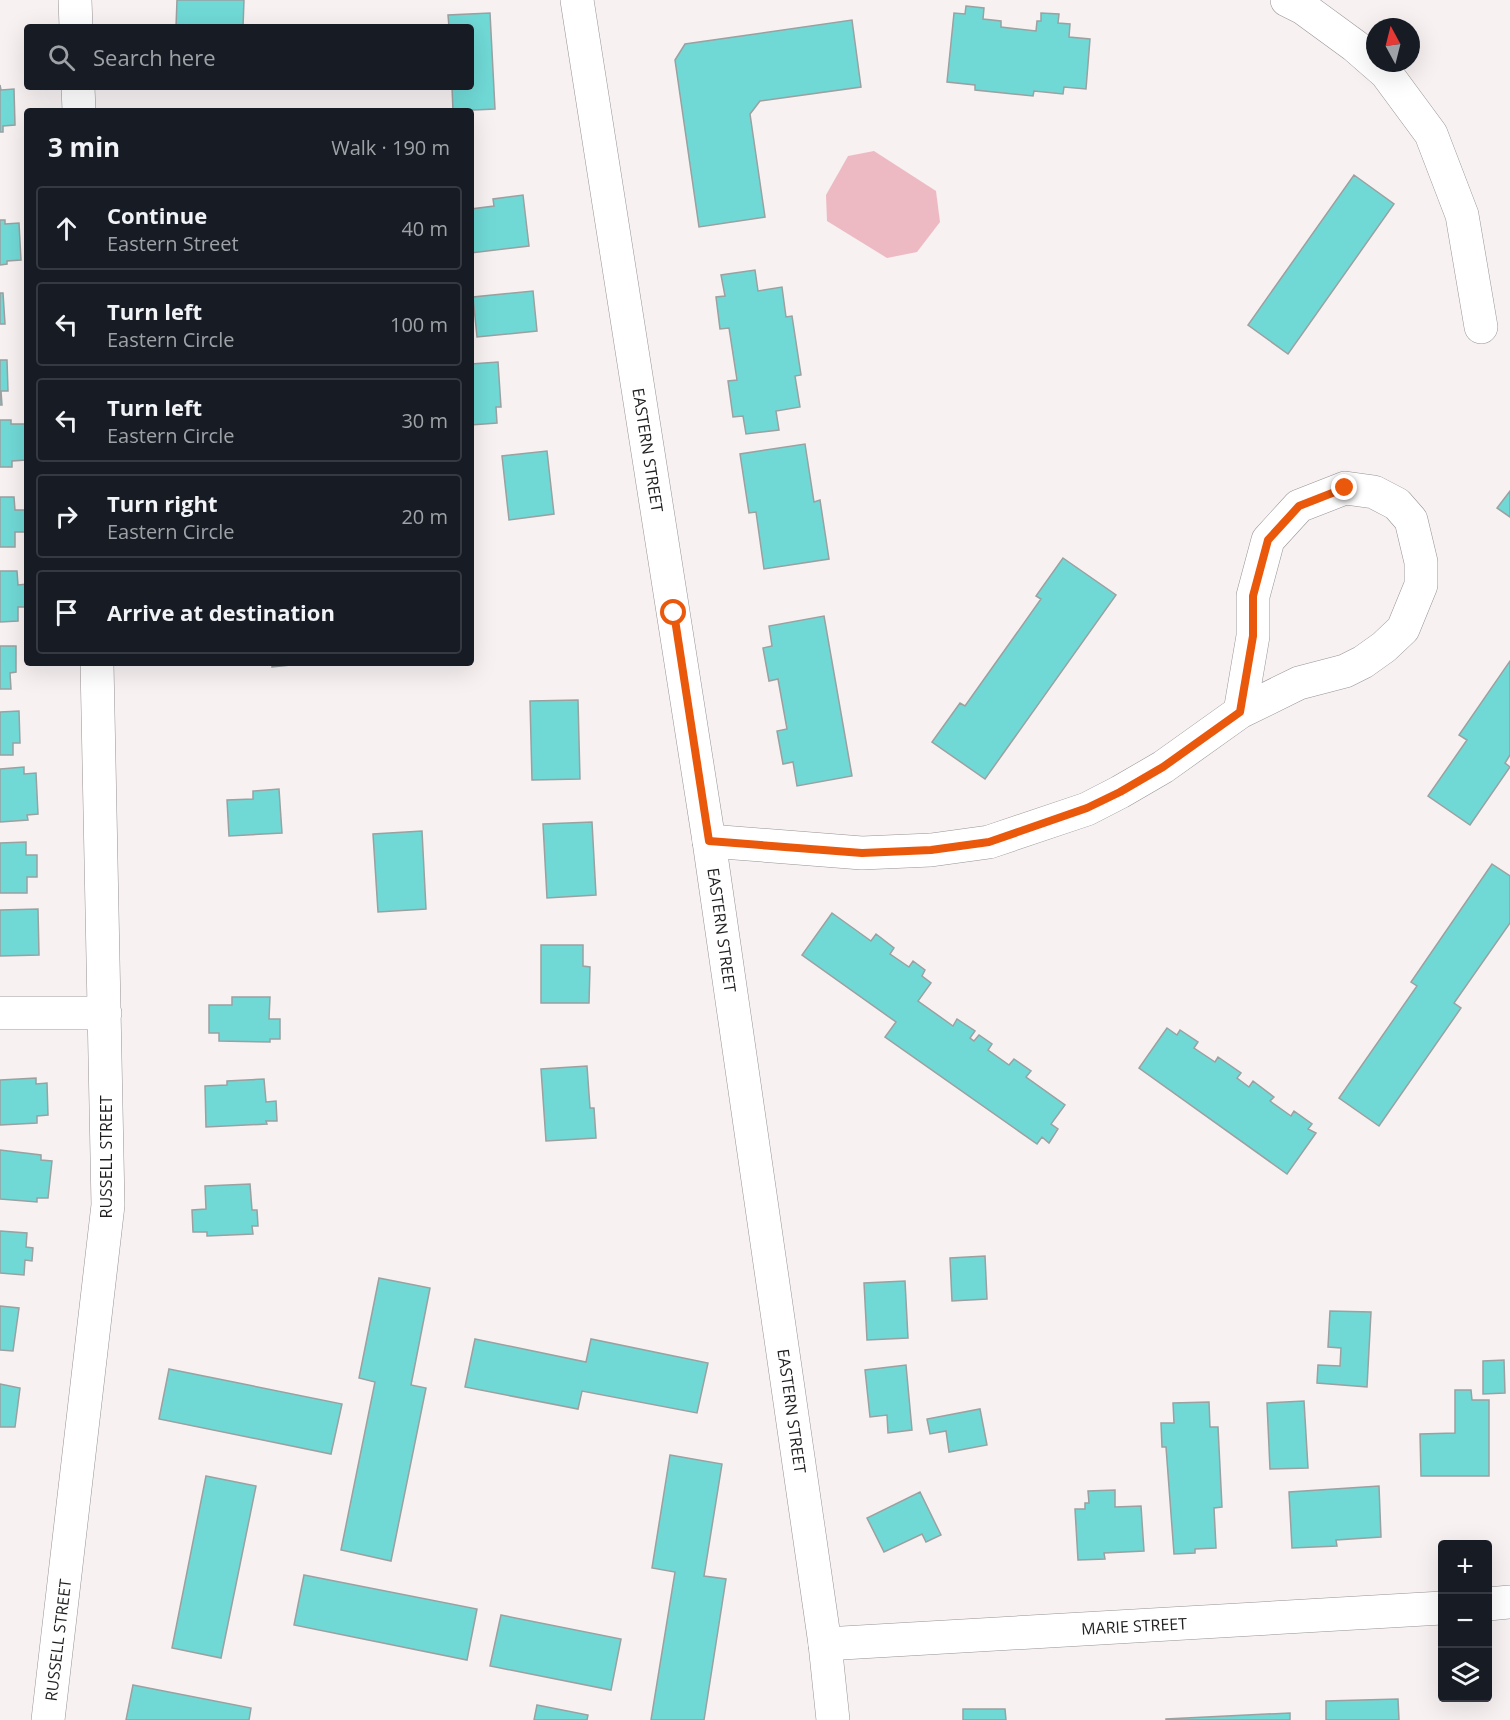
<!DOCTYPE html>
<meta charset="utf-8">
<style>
body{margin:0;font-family:"Open Sans",sans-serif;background:#242831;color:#f1f3f6}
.controls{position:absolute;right:18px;bottom:18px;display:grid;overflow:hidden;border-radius:6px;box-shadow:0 6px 24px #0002}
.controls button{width:54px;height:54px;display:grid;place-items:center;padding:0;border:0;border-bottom:2px solid #363941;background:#171b24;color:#f1f3f6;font:30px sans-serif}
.compass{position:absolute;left:1366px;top:18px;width:54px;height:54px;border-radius:50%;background:#171b24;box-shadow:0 6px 24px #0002;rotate:353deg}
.stop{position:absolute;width:18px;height:18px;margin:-14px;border:4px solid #ea580c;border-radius:50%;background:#fff}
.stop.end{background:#ea580c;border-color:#fff;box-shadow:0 2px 6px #0008}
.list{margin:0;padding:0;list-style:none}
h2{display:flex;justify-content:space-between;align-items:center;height:78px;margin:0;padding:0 24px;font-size:26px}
h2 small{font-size:20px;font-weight:400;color:#9ea1a6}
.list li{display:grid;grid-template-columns:39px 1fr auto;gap:18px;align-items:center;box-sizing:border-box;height:84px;margin:0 12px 12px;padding:0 12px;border:2px solid #363941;border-radius:6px}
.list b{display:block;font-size:22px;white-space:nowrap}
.list p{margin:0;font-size:20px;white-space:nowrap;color:#9ea1a6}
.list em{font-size:20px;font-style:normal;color:#9ea1a6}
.icon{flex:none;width:33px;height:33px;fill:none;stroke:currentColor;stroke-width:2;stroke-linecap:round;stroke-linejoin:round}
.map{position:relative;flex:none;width:1510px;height:1720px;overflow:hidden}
.search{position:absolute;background:#171b24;box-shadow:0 6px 24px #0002;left:24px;top:24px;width:450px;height:66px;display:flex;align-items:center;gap:15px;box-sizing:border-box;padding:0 21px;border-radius:6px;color:#9ea1a6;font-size:22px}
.panel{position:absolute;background:#171b24;box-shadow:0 6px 24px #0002;left:24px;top:108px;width:450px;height:558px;border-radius:6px}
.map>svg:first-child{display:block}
.green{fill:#edbac3}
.building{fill:#70d9d6;stroke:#9ba0a0;stroke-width:1.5}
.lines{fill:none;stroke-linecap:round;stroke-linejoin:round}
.minor-casing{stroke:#989394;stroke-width:34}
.tertiary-casing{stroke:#989394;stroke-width:34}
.minor{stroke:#fff;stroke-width:33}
.tertiary{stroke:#fff;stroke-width:33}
.route{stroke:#ea580c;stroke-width:8}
.labels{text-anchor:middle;stroke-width:4.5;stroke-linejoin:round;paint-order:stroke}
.street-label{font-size:16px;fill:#201e1e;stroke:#fff}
</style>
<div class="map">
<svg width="1510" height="1720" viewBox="0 0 1510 1720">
<rect width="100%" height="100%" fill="#f7f1f2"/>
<!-- green -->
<path class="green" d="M874,151L936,191L940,222L917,252L887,258L827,221L826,195L848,156Z"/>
<!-- building -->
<path class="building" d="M177,0H244L243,27H176Z
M966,6L984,8L983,19L1001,21V27L1036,31L1037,21H1041V13L1059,14L1058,23L1070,24L1069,37L1090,39L1086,89L1064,87L1063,94L1034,91L1033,96L975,90V85L947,82L954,13L965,14Z
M490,13L495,109L453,111L452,87H471V27H449L448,15Z
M852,20L861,87L760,101L750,114L765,217L699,227L675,60L685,44Z
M0,85L1,90L14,89L15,125L3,126V132H0Z
M1354,175L1394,204L1288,354L1248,325Z
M523,195L529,246L471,253V209L494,206L493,199Z
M0,220H5V224L19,223L21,260L7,261V264L0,265Z
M755,270L758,291L782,287L786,317L792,316L801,375L795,376L800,407L776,411L779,430L746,434L743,416L733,417L728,381L737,380L729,328L720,329L716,297L725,296L721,275Z
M533,291L537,331L477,337L473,297Z
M0,293H3L5,324H0Z
M0,360H7L8,391H1L2,405H0Z
M498,362L501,407H496L497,423L471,425V364Z
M0,420H11V424H25L26,460L12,461V467H0Z
M805,444L814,502L820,500L829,559L764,569L756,512L749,513L740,454Z
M547,451L554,514L509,520L502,456Z
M1510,491V517L1497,508Z
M0,497H14L15,510H25L26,532H15V547H0Z
M1063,558L1116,595L985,779L932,742L960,703L965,706L1041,599L1036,596Z
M0,571H17L18,585L27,584V607H18V621L0,622Z
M824,616L852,776L797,786L793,762L783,764L777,731L787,729L778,679L769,681L763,648L772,646L769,626Z
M0,646H16V672L10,673L11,689H0Z
M1510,661V755L1505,763L1510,767L1470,825L1428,796L1467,740L1459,735Z
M272,663H311L272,667Z
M578,700L580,779L532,780L530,701Z
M19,711L20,743H13V755H0V712Z
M24,767V774L36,773L38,814L27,815L28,820L0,822V769Z
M279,789L282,833L229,836L227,800L253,799V791Z
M592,822L596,895L547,898L543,824Z
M422,831L426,909L378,912L373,834Z
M26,842V855H37V877H27V893H0V843Z
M1492,864L1510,876V923L1454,1003L1461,1008L1379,1126L1339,1098L1417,986L1411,982Z
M38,909L39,955L0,956V910Z
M832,913L871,941L876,934L894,948L890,954L909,967L913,961L925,970L922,976L931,983L918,1001L953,1026L957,1019L975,1031L970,1038L974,1041L979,1035L992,1044L988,1050L1009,1065L1014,1059L1031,1071L1026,1077L1065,1105L1051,1124L1058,1129L1049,1143L1042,1137L1037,1144L885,1037L896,1022L802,955Z
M541,945H583V966L590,967L589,1003H541Z
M232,997H270L269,1019H280V1039H270V1042L219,1041V1033H209V1005H232Z
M1167,1028L1177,1035L1180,1030L1198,1042L1194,1048L1215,1062L1218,1057L1241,1073L1237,1078L1249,1087L1253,1081L1274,1097L1270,1101L1291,1116L1294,1111L1312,1124L1308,1129L1316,1133L1287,1174L1139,1068Z
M587,1066L590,1108H594L596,1138L546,1141L541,1069Z
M36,1078V1084L47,1083L48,1115L37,1116V1123L0,1125V1080Z
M264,1079L266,1102L276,1101L277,1121H266L267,1124L206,1127L205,1086L227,1085V1081Z
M0,1150L41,1155V1160L52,1161L48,1198H37V1202L0,1199Z
M250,1184L252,1210H257L258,1226H252L253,1234L207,1236V1232H193L192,1210L206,1209L205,1186Z
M0,1231L27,1233L26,1247L33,1248L32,1261L25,1260L24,1275L0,1273Z
M985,1256L987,1299L952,1301L950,1258Z
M379,1278L430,1288L411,1385L426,1388L391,1561L341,1550L375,1382L359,1378Z
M905,1281L908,1338L867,1340L864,1283Z
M0,1306L19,1308L13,1351L0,1350Z
M1330,1311L1371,1312L1367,1387L1317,1383L1318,1365L1340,1366L1341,1348L1328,1347Z
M475,1339L586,1362L591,1339L708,1363L697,1413L582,1391L578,1409L465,1387Z
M1504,1360L1505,1393L1483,1394V1361Z
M906,1365L912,1430L888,1433L887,1415L870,1417L865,1370Z
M169,1369L342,1404L331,1454L159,1419Z
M0,1384L20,1388L15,1427H0Z
M1455,1390H1471L1472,1400H1489V1476H1421L1420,1434L1455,1433Z
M1304,1401L1308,1468L1270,1469L1267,1403Z
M1209,1402L1210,1427H1218L1222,1507L1214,1508L1216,1548L1195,1549V1553L1174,1554L1166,1447H1162L1161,1423H1174L1173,1403Z
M980,1409L987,1445L949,1452L946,1431L930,1434L927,1419Z
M670,1455L722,1464L704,1576L726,1579L704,1720H651L675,1572L652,1568Z
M206,1476L256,1486L221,1658L172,1648Z
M1379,1486L1381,1537L1336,1540L1337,1546L1292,1548L1289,1492Z
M1115,1490V1507L1141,1506L1144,1551L1104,1553L1105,1559L1078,1560L1075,1509H1085V1503H1089L1088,1491Z
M920,1492L941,1535L926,1542L922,1534L884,1552L867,1518Z
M304,1575L477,1609L467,1660L294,1625Z
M501,1615L621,1639L611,1690L490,1666Z
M133,1685L251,1708L249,1720H126Z
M1398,1699L1399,1720H1326V1701Z
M537,1705L588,1715L587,1720H534Z
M963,1709H1005L1006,1720H963Z
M1290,1713V1720H1166V1719Z"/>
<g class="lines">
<!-- minor casing -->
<g class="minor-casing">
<path id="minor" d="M75,0L76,27
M1287,0L1303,8L1355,46L1386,73L1431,134L1462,215L1481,327
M78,87L79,111
M709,841L862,853L931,850L989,842L1087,809L1120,792L1163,767L1240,712L1299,683L1345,671L1363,662L1384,647L1403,629L1421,585V562L1411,520L1397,504L1374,492L1345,488L1299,506L1268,540L1253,596V636L1240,712
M0,1013H105
M1488,1604L1510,1602
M825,1644L1442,1608
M48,1720L108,1205L97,663"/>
</g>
<!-- tertiary casing -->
<g class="tertiary-casing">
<path id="tertiary" d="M577,0L709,841L825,1644L833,1720"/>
</g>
<!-- minor -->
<use href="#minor" class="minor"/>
<!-- tertiary -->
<use href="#tertiary" class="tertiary"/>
</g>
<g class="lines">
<!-- route -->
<path class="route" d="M674,613L709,841L862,853L931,850L989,842L1087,808L1120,792L1163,767L1240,712L1253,636V596L1268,540L1299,506L1345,488"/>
</g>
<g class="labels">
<!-- street labels -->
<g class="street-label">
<text transform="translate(648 450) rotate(81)" y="6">EASTERN STREET</text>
<text transform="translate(722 930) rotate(82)" y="6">EASTERN STREET</text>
<text transform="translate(106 1157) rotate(-90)" y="6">RUSSELL STREET</text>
<text transform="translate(792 1411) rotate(82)" y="6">EASTERN STREET</text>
<text transform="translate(1134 1626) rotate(-3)" y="6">MARIE STREET</text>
<text transform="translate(58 1640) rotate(-83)" y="6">RUSSELL STREET</text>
</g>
</g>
</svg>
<div class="controls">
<button>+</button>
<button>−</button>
<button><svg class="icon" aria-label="layers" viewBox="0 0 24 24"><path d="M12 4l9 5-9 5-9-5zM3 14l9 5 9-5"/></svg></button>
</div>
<svg class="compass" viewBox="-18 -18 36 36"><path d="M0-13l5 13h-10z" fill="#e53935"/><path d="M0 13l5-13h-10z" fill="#9ea1a6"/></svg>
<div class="stop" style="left:674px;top:613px"></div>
<div class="stop end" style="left:1345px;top:488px"></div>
<div class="search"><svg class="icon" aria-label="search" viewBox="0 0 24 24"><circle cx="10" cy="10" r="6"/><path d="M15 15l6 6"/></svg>Search here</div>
<section class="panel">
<h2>3 min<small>Walk · 190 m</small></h2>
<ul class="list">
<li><svg class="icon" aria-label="ahead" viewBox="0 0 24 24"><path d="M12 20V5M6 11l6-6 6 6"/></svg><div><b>Continue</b><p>Eastern Street</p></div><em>40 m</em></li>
<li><svg class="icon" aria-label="left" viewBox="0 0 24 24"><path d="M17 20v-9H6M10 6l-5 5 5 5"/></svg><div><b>Turn left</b><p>Eastern Circle</p></div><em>100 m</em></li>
<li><svg class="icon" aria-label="left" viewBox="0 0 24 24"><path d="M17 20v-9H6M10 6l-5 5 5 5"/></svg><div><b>Turn left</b><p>Eastern Circle</p></div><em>30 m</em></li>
<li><svg class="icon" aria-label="right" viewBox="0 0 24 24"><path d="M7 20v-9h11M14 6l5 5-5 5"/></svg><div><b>Turn right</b><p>Eastern Circle</p></div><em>20 m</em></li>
<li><svg class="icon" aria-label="arrive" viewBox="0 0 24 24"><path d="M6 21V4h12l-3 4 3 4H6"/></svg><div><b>Arrive at destination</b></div></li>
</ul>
</section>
</div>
